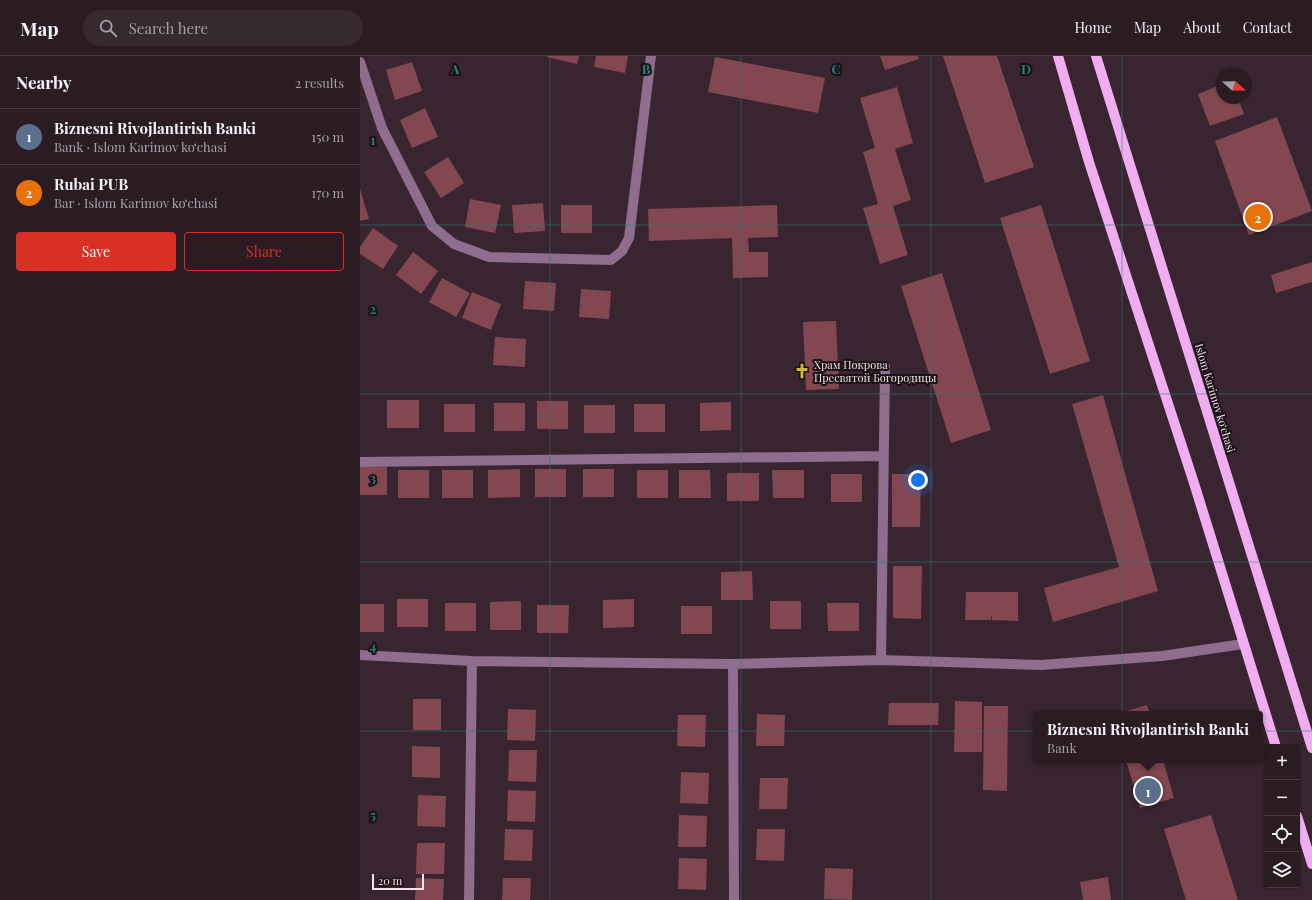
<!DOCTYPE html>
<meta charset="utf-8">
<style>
body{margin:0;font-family:"Playfair Display",serif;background:#372930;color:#f1f3f6}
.controls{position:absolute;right:12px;bottom:12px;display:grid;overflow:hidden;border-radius:4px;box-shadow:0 1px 3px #0004}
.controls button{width:36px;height:36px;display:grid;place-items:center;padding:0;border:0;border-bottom:1px solid #473a41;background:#2b1c23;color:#f1f3f6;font:20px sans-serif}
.compass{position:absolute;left:856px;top:12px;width:36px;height:36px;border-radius:50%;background:#2b1c23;box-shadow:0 1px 3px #0004;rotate:110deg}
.scale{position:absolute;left:12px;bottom:10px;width:52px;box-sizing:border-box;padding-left:4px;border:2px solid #f1e3e9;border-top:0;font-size:11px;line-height:14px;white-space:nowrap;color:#f1e3e9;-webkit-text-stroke:3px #1b1116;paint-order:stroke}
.you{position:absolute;left:558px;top:424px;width:14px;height:14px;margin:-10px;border:3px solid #fff;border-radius:50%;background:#1a73e8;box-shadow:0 0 0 6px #1a73e833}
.badge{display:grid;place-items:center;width:26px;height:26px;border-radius:50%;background:#d93025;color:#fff;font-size:13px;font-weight:700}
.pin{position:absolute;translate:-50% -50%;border:2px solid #fff;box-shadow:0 1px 4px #0006}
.popup{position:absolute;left:673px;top:655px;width:230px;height:52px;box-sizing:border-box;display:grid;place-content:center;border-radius:4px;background:#2b1c23;filter:drop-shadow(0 1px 3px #0005);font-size:13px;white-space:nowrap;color:#a6a1a6}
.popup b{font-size:15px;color:#f1f3f6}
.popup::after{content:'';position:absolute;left:50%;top:100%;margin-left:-8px;border:8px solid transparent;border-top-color:#2b1c23}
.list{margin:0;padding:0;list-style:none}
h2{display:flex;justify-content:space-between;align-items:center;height:52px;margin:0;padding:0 16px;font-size:17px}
h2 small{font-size:13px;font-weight:400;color:#a6a1a6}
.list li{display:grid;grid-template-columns:26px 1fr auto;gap:12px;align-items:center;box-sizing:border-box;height:56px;padding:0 16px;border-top:1px solid #473a41}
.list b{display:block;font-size:15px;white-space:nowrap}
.list p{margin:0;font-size:13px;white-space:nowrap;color:#a6a1a6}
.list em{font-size:13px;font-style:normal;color:#a6a1a6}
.actions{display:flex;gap:8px;padding:12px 16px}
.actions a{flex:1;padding:9px 0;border:1px solid #d93025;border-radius:4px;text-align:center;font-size:14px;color:#d93025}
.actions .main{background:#d93025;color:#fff}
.icon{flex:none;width:22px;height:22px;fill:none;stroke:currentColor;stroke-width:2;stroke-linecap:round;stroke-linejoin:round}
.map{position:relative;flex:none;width:952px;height:844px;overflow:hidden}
header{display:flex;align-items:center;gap:24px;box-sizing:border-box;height:56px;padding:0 20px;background:#2b1c23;border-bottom:1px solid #473a41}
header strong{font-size:19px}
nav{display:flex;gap:22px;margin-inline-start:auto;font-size:14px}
.search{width:280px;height:36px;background:#372930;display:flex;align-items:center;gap:10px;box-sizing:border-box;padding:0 14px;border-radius:22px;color:#a6a1a6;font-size:15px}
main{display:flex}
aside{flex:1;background:#2b1c23}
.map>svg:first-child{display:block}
.building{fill:#824751}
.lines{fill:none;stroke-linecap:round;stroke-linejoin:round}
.minor{stroke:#8e6d8e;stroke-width:10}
.major{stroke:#f1adf2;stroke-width:10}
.grid{fill:none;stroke:#26817a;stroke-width:1;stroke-opacity:0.55}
.labels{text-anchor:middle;stroke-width:4;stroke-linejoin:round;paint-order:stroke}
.poi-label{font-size:11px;fill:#f1e3e9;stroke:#1b1116;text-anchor:start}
.street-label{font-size:11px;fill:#f1e3e9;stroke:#1b1116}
.grid-label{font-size:13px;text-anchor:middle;font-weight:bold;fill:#26817a;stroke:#1b1116;stroke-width:4;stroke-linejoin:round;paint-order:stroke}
</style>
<header>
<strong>Map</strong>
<div class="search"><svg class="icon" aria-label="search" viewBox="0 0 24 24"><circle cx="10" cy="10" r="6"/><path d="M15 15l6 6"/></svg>Search here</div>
<nav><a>Home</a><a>Map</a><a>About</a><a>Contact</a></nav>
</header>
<main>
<aside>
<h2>Nearby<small>2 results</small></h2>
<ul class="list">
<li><span class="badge" style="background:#5c6f8a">1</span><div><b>Biznesni Rivojlantirish Banki</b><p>Bank · Islom Karimov ko‘chasi</p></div><em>150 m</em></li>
<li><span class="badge" style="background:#e8710a">2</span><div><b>Rubai PUB</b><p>Bar · Islom Karimov ko‘chasi</p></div><em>170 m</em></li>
</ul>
<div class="actions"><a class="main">Save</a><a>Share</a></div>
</aside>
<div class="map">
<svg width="952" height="844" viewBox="0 0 952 844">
<rect width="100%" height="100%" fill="#39252f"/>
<!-- building -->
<path class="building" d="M187,0H219L217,8L187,1Z
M236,0H268L265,17L234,11Z
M520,0H558L559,3L525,14Z
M583,0H637L674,111L625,127Z
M355,1L465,22L458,57L348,36Z
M52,6L62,35L35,44L26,14Z
M862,28V42H878L884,58L850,70L838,38Z
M537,31L553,87L535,93L551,144L533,150L548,199L520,208L503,152L518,148L503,96L515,92L500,42Z
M65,52L78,81L52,92L40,64Z
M917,61L952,155L889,179L855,85Z
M88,101L104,127L81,142L64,116Z
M0,133L9,163L0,165Z
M110,143L141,149L135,177L105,171Z
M183,147L185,175L154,177L152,149Z
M201,149H232V177H201Z
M417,149L418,181L388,182L389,196H408V221L373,222L372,182L289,185L288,153Z
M681,149L730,305L690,318L640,162Z
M13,172L38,190L23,213L0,198V191Z
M53,196L78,215L61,238L36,219Z
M952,206V226L916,237L911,219Z
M582,217L631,374L591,387L541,230Z
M82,222L110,237L96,261L69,246Z
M165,225L196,227L194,255L163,253Z
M221,233L251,235L249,263L219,261Z
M112,236L141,248L131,274L102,262Z
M476,265L479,333L446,334L443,266Z
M135,281L166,283L165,311L133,309Z
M743,339L798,535L693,566L684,532L759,511L712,348Z
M27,344H59V372H27Z
M177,345H208V373H177Z
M371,346V374L340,375V347Z
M134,347H165V375H134Z
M84,348H115V376H84Z
M274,348H305V376H274Z
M224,349H255V377H224Z
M0,411H27V439H0Z
M160,413V441L128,442V414Z
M175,413H206V441H175Z
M223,413H254V441H223Z
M38,414H69V442H38Z
M82,414H113V442H82Z
M277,414H308V442H277Z
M319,414H350L351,442H319Z
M412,414H444V442H413Z
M367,417H399V445H367Z
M471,418H502V446H471Z
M532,418H561L560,471H532Z
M533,510H562L561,563L533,562Z
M392,515L393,544H361V516Z
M606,536H658V565L632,564L631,558V564H605Z
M37,543H68V571H37Z
M274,543V571L243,572V544Z
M161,545V574H130V546Z
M410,545H441V573H410Z
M85,547H116V575H85Z
M467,547H499V575H468Z
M0,548H24V576H0Z
M177,549H209L208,577H177Z
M321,550H352V578H321Z
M53,643H81V674H53Z
M595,645L622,646V696H594Z
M529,647H579L578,669H528Z
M787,649L790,658H756Z
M624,650H648L647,735L623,734Z
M148,653L176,654L175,685L147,684Z
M397,658L425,659L424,690H396Z
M318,659H346L345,691L317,690Z
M52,690L80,691V722L52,721Z
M149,694H177L176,726L148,725Z
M766,704H803L814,742L780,752Z
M321,716L349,717L348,748L320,747Z
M400,722H428L427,753H399Z
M148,734L176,735L175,766L147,765Z
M58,739L86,740L85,771L57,770Z
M319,759L347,760L346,791H318Z
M851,759L878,844H826L804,773Z
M145,773L173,774L172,805L144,804Z
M397,773H425L424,805L396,804Z
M57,787H85L84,818H56Z
M319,802L347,803L346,834L318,833Z
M465,812L493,813L492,844L464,843Z
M748,821L751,844H723L720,826Z
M56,822L84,823L83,844H55Z
M143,822H171L170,844H142Z"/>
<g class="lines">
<!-- minor -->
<path class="minor" d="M0,6L22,72L72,170L94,188L129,201L251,204L262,195L269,182L291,0
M0,406L524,400
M0,599L112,605L373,608L521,604L681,609L802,600L883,588
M521,604L525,311
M373,608L374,844
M109,844L112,605"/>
<!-- major -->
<path class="major" d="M698,0L729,106L833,424L916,691
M736,0L952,692
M937,760L952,808"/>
</g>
<!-- grid -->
<path class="grid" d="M190,0V844M381,0V844M571,0V844M762,0V844M0,169H952M0,338H952M0,506H952M0,675H952"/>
<!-- icons -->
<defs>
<g id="church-bare" transform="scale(1.2)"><path d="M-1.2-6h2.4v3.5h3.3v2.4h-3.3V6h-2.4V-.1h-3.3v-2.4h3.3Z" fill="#d1b736" stroke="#1b1116" stroke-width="2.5" paint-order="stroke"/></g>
</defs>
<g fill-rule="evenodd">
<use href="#church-bare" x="442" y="315"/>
</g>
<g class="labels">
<!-- poi labels -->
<g class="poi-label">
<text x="454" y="313">Храм Покрова<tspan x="454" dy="13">Пресвятой Богородицы</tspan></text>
</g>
<!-- street labels -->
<g class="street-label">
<text transform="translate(855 342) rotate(73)" y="4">Islom Karimov ko‘chasi</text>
</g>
</g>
<g class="grid-label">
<text x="95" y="18">A</text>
<text x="286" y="18">B</text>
<text x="476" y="18">C</text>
<text x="666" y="18">D</text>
<text x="13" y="89">1</text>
<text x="13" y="258">2</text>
<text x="13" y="427">3</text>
<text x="13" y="595">4</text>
<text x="13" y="764">5</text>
</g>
</svg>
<div class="controls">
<button>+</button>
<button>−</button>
<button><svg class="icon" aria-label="locate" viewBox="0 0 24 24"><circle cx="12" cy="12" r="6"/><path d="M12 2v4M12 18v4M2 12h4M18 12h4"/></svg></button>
<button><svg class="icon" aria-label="layers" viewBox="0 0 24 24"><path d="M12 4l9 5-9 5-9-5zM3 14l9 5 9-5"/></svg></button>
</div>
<svg class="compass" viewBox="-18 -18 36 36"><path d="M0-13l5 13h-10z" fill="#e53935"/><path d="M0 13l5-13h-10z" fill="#a6a1a6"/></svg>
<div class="scale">20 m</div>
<div class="you"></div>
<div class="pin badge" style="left:788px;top:735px;background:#5c6f8a">1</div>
<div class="popup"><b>Biznesni Rivojlantirish Banki</b>Bank</div>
<div class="pin badge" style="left:898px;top:161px;background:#e8710a">2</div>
</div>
</main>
